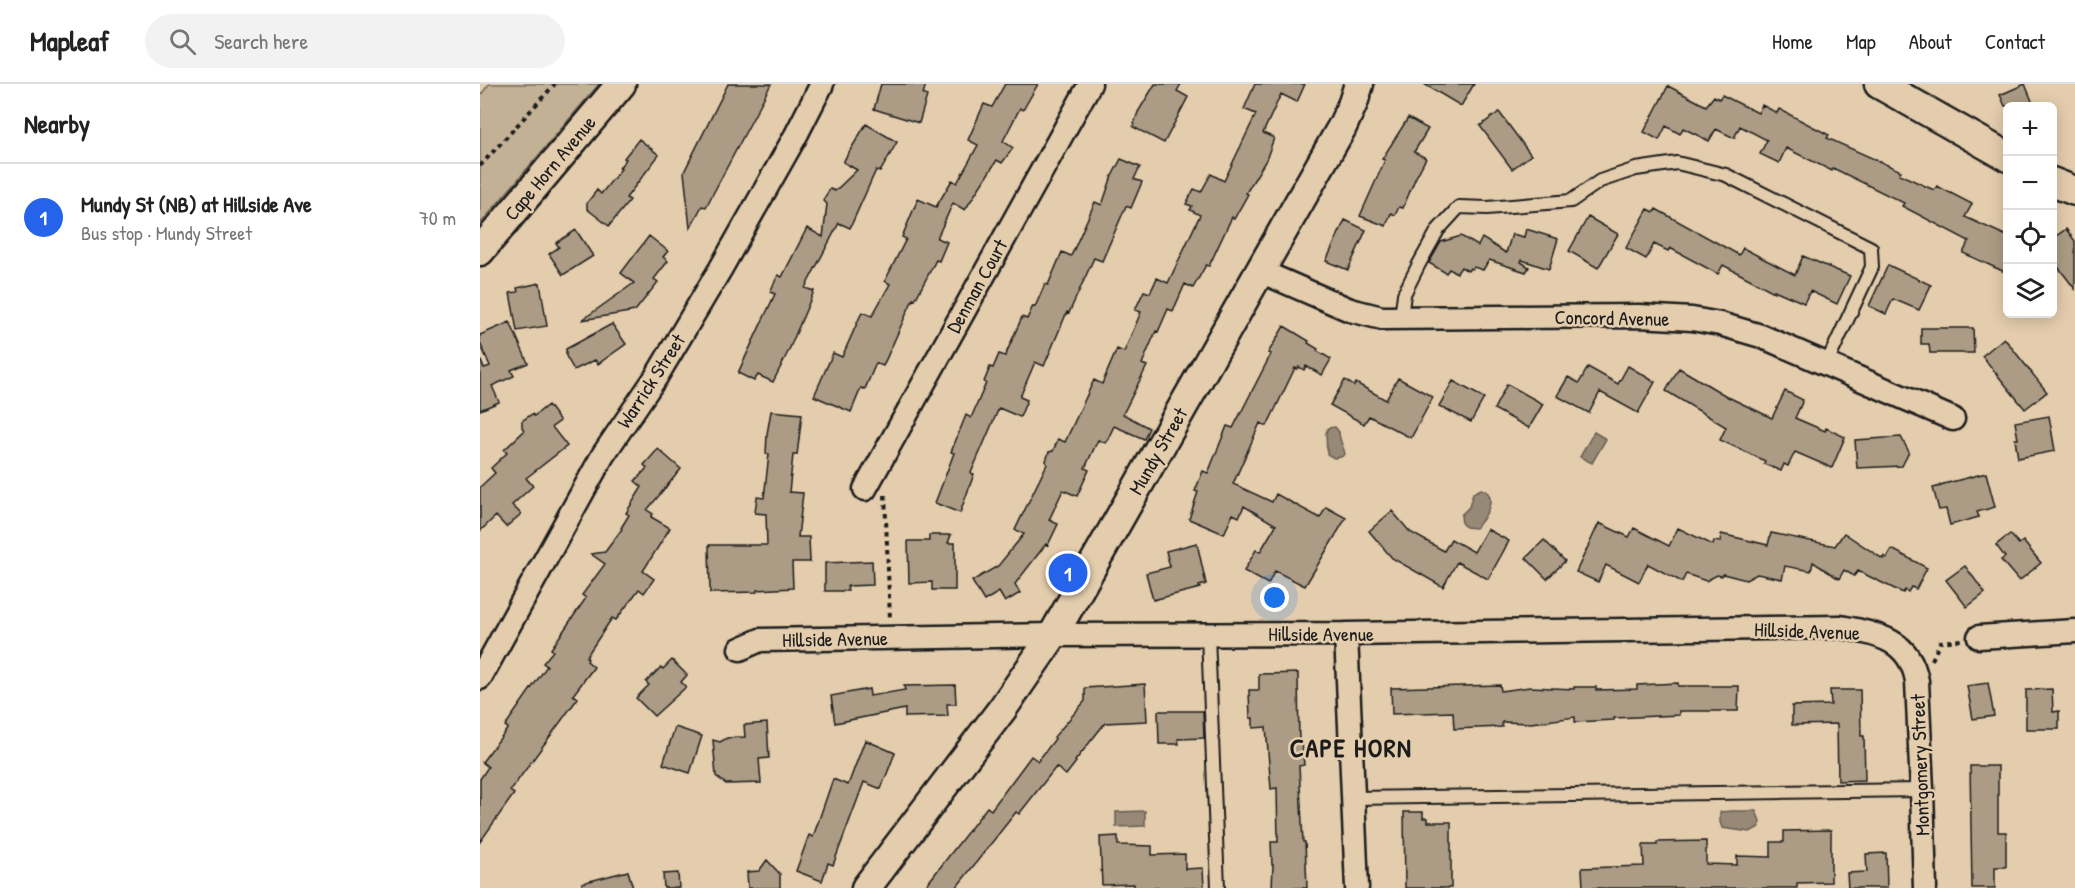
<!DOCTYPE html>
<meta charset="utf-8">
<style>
body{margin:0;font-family:"Patrick Hand",sans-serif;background:#f2f2f2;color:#222}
.controls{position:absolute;right:18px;top:18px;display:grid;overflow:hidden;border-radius:9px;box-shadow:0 3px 15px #0003}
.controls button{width:54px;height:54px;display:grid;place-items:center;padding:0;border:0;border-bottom:2px solid #e0e0e0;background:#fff;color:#222;font:30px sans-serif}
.you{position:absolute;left:795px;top:514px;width:21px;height:21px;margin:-15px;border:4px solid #fff;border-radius:50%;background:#1a73e8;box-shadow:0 0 0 9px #1a73e833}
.badge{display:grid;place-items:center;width:39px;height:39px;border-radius:50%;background:#2563eb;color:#fff;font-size:20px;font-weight:700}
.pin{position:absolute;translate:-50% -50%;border:3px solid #fff;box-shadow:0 2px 6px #0006}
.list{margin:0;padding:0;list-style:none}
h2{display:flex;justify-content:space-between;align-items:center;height:78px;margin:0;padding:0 24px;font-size:26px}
h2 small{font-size:20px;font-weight:400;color:#767676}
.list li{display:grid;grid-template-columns:39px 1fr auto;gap:18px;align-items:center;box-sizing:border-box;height:108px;padding:0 24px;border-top:2px solid #e0e0e0}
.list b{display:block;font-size:22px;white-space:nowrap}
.list p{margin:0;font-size:20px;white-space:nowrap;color:#767676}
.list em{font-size:20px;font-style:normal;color:#767676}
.icon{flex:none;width:33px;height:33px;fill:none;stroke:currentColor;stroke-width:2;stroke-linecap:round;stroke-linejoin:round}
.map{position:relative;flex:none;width:1595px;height:804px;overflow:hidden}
header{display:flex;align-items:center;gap:36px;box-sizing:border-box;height:84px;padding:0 30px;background:#fff;border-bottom:2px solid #e0e0e0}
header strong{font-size:28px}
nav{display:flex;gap:33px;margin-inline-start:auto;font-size:21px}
.search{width:420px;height:54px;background:#f2f2f2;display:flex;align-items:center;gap:15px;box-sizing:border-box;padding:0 21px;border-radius:33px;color:#767676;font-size:22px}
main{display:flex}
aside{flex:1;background:#fff}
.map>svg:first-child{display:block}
.green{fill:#c3b195;stroke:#706658;stroke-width:1.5}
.water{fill:#978976;stroke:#665d52;stroke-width:1.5}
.building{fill:#ac9c85;stroke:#1c1c1c;stroke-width:1.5}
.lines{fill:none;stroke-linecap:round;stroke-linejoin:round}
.service-casing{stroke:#1c1c1c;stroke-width:16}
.minor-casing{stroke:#1c1c1c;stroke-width:27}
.tertiary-casing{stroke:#1c1c1c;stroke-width:33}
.path{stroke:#1c1c1c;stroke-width:4;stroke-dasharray:4.5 4.5;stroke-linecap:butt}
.service{stroke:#e4cdad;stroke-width:12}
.minor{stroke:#e4cdad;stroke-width:22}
.tertiary{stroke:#e4cdad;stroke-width:28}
.labels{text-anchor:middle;stroke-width:5;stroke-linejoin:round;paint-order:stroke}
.street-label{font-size:20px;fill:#1c1c1c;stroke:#e4cdad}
.district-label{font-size:26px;font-weight:bold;letter-spacing:1.5px;fill:#1c1c1c;stroke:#e4cdad}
</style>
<header>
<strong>Mapleaf</strong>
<div class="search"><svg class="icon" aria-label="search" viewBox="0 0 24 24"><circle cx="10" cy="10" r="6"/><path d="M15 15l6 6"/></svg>Search here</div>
<nav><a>Home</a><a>Map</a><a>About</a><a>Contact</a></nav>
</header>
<main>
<aside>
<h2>Nearby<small></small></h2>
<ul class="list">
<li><span class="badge">1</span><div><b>Mundy St (NB) at Hillside Ave</b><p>Bus stop · Mundy Street</p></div><em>70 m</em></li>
</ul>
</aside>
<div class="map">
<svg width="1595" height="804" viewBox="0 0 1595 804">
<rect width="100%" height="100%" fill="#e4cdad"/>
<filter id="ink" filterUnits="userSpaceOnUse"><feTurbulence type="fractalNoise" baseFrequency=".0167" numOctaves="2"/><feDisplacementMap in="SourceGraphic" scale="12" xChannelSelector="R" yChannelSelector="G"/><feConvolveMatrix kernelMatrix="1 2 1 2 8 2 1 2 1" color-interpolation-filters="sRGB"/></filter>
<g filter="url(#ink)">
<!-- green -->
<path class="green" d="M9,0H119L0,140V12Z"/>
<!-- water -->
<path class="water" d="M855,343L859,348C859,356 863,361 865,370L861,373L854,374L847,370L846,349L848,344Z
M1114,348L1126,355L1112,379L1100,373Z
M1001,405C1020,410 1005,436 995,444L986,443L982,440L981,431L989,423L993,409Z
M665,727V742L636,743V728Z
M1252,727H1276L1280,737L1279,743L1270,748L1242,744L1240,738V728Z"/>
<!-- building -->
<path class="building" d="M248,0H291L226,123L222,122L210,144L204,88Z
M401,0H446L443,10L447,12L439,39L394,25Z
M525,0H558L543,26L540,24L523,57L533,64L522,79L517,76L485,126L473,119L457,154L467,158L459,177L456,176L435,216L433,215L403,282L396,279L385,305L381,304L371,328L334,312L353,269L362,273L382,228L392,232L410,200L405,197L426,155L422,153L438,115L456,123L472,96L477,99L498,61L488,56L504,20L512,23Z
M675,0H701L697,7L708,13L684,59L653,43L658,28Z
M775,0H825L817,18L801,10L783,49L794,54L786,76L766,109L768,110L754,135L752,133L729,182L726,181L713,204L705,200L693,227L688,225L678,248L676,247L662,280L667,282L643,330L669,344L664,355L634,342L626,359L618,356L605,384L609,386L597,412L583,406L569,436L578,440L568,461L566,460L535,500L540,509L525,518L519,508L504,517L492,497L518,482L544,450L535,446L567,380L566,377L569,368L573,367L578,355L585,358L614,296L622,300L637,265L644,268L661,228L655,226L664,207L670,209L677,194L688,199L720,131L710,126L712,122L706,120L714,105L721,108L731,90L744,97L776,30L764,25Z
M944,0H994L981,22Z
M1545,0L1554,22H1525L1520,11Z
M1188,2L1226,22L1234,12L1239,15L1242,11L1278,29L1282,21L1297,29L1299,25L1349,51L1347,54L1421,87L1419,90L1454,106L1457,102L1492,120L1485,133L1527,152V189L1483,169L1489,157L1422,122L1424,119L1353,84L1352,87L1306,64L1299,79L1280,70L1287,56L1260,42L1254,54L1236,45L1229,57L1203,44L1200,50L1186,42L1179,56L1164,48Z
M1019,28L1051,71L1032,85L1000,42Z
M928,34L948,45L934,68L946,74L935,95L923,124L919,123L915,131L911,129L906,142L880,132L905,76L902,75Z
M386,40L417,58L400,88L396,86L370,144L359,139L325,204L334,207L309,266L293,298L278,291L274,297L258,289L295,210L290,208L298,191L302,193L327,144L343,153L347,120L343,116L350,105L355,107L377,86L363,78Z
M159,55L179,71L146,114L150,116L129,142L107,125V119L117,106L121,110L141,85L139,84L146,75L144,74Z
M641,75L660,83L654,95L662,98L651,124L646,122L622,177L614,174L589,229L587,228L564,282L555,278L540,313L547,316L540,333L519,324L491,389L494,390L480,429L455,419L474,369L471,368L486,331L491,334L506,299L504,298L510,283L513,284L519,270L525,272L542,233L547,235L553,222L555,223L565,200L568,201L582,168L591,172L615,118L622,121L632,92Z
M1168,125L1174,128L1176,125L1259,171L1263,164L1315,191L1323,172L1370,192L1357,220L1330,207L1324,219L1294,206V208L1243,181L1238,190L1190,164L1188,167L1174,160L1166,175L1146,164Z
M1108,133L1138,150L1118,184L1089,167Z
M865,136L886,146L868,186L846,177Z
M1046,145L1078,155L1069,185L1042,176L1041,178L1049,183L1046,188L1009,176L1003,186L994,183L992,185L990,184L988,187L981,183L977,189L969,185L966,189L949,179L961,158L981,152L998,162L1002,154L1026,169L1032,150L1044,153Z
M1586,145L1595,157V205L1572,175V155Z
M96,146L113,172L83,191L69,170L79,163L76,159Z
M169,152L188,167L183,173L188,177L174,195L178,198L155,227L102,236L154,199L141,189Z
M1408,181L1451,201L1439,226L1413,215L1406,230L1389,222Z
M60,199L67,242L37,247L30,209L38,208L37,204Z
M30,238L48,279L31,286L34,292L12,302L19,318L0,326V275L4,284L10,282L0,259V251Z
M132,240L146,260L118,280L115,276L94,286L86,272V265Z
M804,242L829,257L828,259L838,265L837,267L851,275L842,291L826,282L824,286L819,283L817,285L815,284L787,342L780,339L753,400L792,418L796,410L840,434L846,423L866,434L825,502L795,487L788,500L764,487L776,466L780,468L796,441L764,422L759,433L753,430L744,450L709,435L718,408L715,407L723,387L728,389L747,342L753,344L791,270L788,269Z
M1441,244H1493L1494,269H1450L1449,260H1441Z
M1524,254L1567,308L1545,325L1502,272Z
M1148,282L1175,298L1158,329L1120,308L1109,329L1077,312L1088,293L1099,299L1108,283L1138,300Z
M1199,284L1248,313L1292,334L1305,307L1323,316L1315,334L1345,347L1346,344L1365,353L1352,384L1315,368L1308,382L1304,380L1301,387L1284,380L1285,377L1240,356L1246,343L1186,307Z
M918,294L953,313L931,354L889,332L884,340L850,321L865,296L874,302L876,299L906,316Z
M973,297L1004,314L991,338L959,322Z
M1027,300L1063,320L1049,344L1014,325Z
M68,321L80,337L72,343L87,362L46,394L53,402L32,421L41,430L26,443L16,432L0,447V403L15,389L11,384L27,369L24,366L44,347L42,343V337L52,330L54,332Z
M291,327L322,330L317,371H313L309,408L323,409L318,453H329L330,478H312L313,504L277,506V508L230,509L229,461H287L286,430L275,429L277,413L284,414L289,370H286L287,350Z
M1569,332L1575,367L1538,374L1535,355H1538L1535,338Z
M1421,353L1429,368L1422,382L1377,384L1375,356Z
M178,365L201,385L167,426L173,430L171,433L190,444L163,487L174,495L164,509L159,505L136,536L132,534L106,573L108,575L107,577L114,583L93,611L98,614L30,707L34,710L0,758V695L8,683L2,678L28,644L25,642L67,582L63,579L73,567L71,565L106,514L102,511L125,480L111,470L125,468L142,445L141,444L149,431L146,429L162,403L155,397L167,384L164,381Z
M1506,389L1515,423L1497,428L1499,433L1470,441L1466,425L1459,426L1453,404L1461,402L1460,401Z
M912,427L930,448L964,467L971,455L994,468L1007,445L1029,457L1008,495L977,478L963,503L912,474L889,447Z
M1119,439L1149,453L1154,444L1189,462L1198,444L1233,461L1234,457L1240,458L1241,450L1288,461L1291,449L1355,462L1364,449L1403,475L1404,472L1407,474L1412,465L1447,484L1436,505L1431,503L1428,508L1425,506L1423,509L1378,487L1374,492L1364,486L1359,495L1333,478L1331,487L1305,482L1302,495L1277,490L1266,496L1243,490L1242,492L1237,491L1226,497L1206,490L1202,498L1168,480L1159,498L1126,481L1118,498L1096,488Z
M1530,450L1539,460L1543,457L1561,479L1539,497L1521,476L1525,473L1516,461Z
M449,451H471L468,459H475V506H452V498L429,499L428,457H449Z
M1064,456L1085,477L1067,495L1046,474Z
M717,459L726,500L719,502L720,504L673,516L666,489L690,483L686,467Z
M392,477L393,501L367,502L368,507H345V479Z
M1485,482L1505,509L1487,523L1466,496Z
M192,576L207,591L201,598L206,603L174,632L156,614L169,601L166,598L181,583L183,585Z
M818,589L819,659H822L824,681L819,682L823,758H825L827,804H792L793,781H792L791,758H798L797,704L791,705L786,643L773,644V634H770L769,606H779V590Z
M1198,599V602H1259L1258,627H1199V631L1134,634V636L1095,638V633L1051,639L1022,638V643L974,645L973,628L912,630L911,604L1020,601L1021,607L1050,603L1094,605V603H1116V606L1157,605V601Z
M1508,599L1514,632L1493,635L1487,602Z
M665,600L667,637L625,639L595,677L596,678L586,691L576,683L539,730L536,728L476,804H444L507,723L511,726L551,672L558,677L575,655L574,653L605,617V604Z
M475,601L476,620H467L468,632L425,633V625L355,639L351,612L389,605L390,612L425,606L424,602Z
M1572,605L1573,628L1579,627V645H1546V606Z
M1350,606H1380L1381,652H1384L1385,696L1358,697L1357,640L1312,641V622L1351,621Z
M678,627H723L724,654L698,655L699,660H679Z
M287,639L289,674L279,675L281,699L246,700L236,692L233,656L240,658L247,654L265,653L264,641Z
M195,643L222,652L210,689L183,680Z
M385,656L415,669L401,705L384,698L353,781L348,779L342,797L316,787L329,751L333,753L353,695L368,701Z
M1490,682H1518V748H1526V783H1515V804H1492Z
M924,728H943V734H948V738H971V804H925Z
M1351,746V798L1317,799V804H1103L1102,784L1164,782L1163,761H1177V758L1226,757V780L1257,781V772L1291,773V758H1304V747Z
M638,752V761L672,762V771L705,770V785L723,784L724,804H654V800L622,801L620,753Z
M1406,769L1407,804H1368L1367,789L1387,788L1386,770Z
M287,776L300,790V804H268L267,788L279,787Z
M148,787L153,804H102V799Z
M198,789L199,804H184L183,790Z"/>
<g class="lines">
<!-- service casing -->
<g class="service-casing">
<path id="service" d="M921,234L924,210L939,180L958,146L979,123L1007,124L1091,117L1120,97L1156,85L1197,79L1246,91L1391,164L1392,183L1346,281
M728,551L738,804
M873,714L1442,706"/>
</g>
<!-- minor casing -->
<g class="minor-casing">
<path id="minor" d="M780,187L870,226L902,234L1159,232L1212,235L1240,240L1281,252L1473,335
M385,405L610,0
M866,550L877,804
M1499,553L1595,547
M260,565L280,556L573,551L866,550L1360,543C1397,550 1430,555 1437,597L1442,706L1445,804
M0,594L123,371L176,293L241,184L315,53L342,0"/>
</g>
<!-- tertiary casing -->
<g class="tertiary-casing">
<path id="tertiary" d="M1399,0L1528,73
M1572,98L1595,107
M0,167L141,0
M386,804L523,624L573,551L862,43L873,19L879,0"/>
</g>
<!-- path -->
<path class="path" d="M0,82L75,0
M405,411L410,536
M1452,576L1460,558L1481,556"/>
<!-- service -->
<use href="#service" class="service"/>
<!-- minor -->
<use href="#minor" class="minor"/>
<!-- tertiary -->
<use href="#tertiary" class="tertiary"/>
</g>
</g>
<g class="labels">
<!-- street labels -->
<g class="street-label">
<text transform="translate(70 84) rotate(-50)" y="7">Cape Horn Avenue</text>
<text transform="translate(497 202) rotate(-61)" y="7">Denman Court</text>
<text transform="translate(1132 234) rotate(1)" y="7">Concord Avenue</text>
<text transform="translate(171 297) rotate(-57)" y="7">Warrick Street</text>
<text transform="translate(678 367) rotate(-60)" y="7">Mundy Street</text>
<text transform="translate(1327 547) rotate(2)" y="7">Hillside Avenue</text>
<text x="841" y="557">Hillside Avenue</text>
<text transform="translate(355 555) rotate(-1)" y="7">Hillside Avenue</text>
<text transform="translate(1440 681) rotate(-92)" y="7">Montgomery Street</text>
</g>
<!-- district labels -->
<g class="district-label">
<text x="871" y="673">CAPE HORN</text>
</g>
</g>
</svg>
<div class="controls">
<button>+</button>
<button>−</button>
<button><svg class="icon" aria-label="locate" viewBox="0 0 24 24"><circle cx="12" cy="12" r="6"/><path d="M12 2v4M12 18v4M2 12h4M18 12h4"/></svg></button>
<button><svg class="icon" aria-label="layers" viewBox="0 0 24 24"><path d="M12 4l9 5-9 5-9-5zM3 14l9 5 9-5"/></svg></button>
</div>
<div class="you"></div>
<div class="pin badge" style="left:588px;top:489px">1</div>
</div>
</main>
